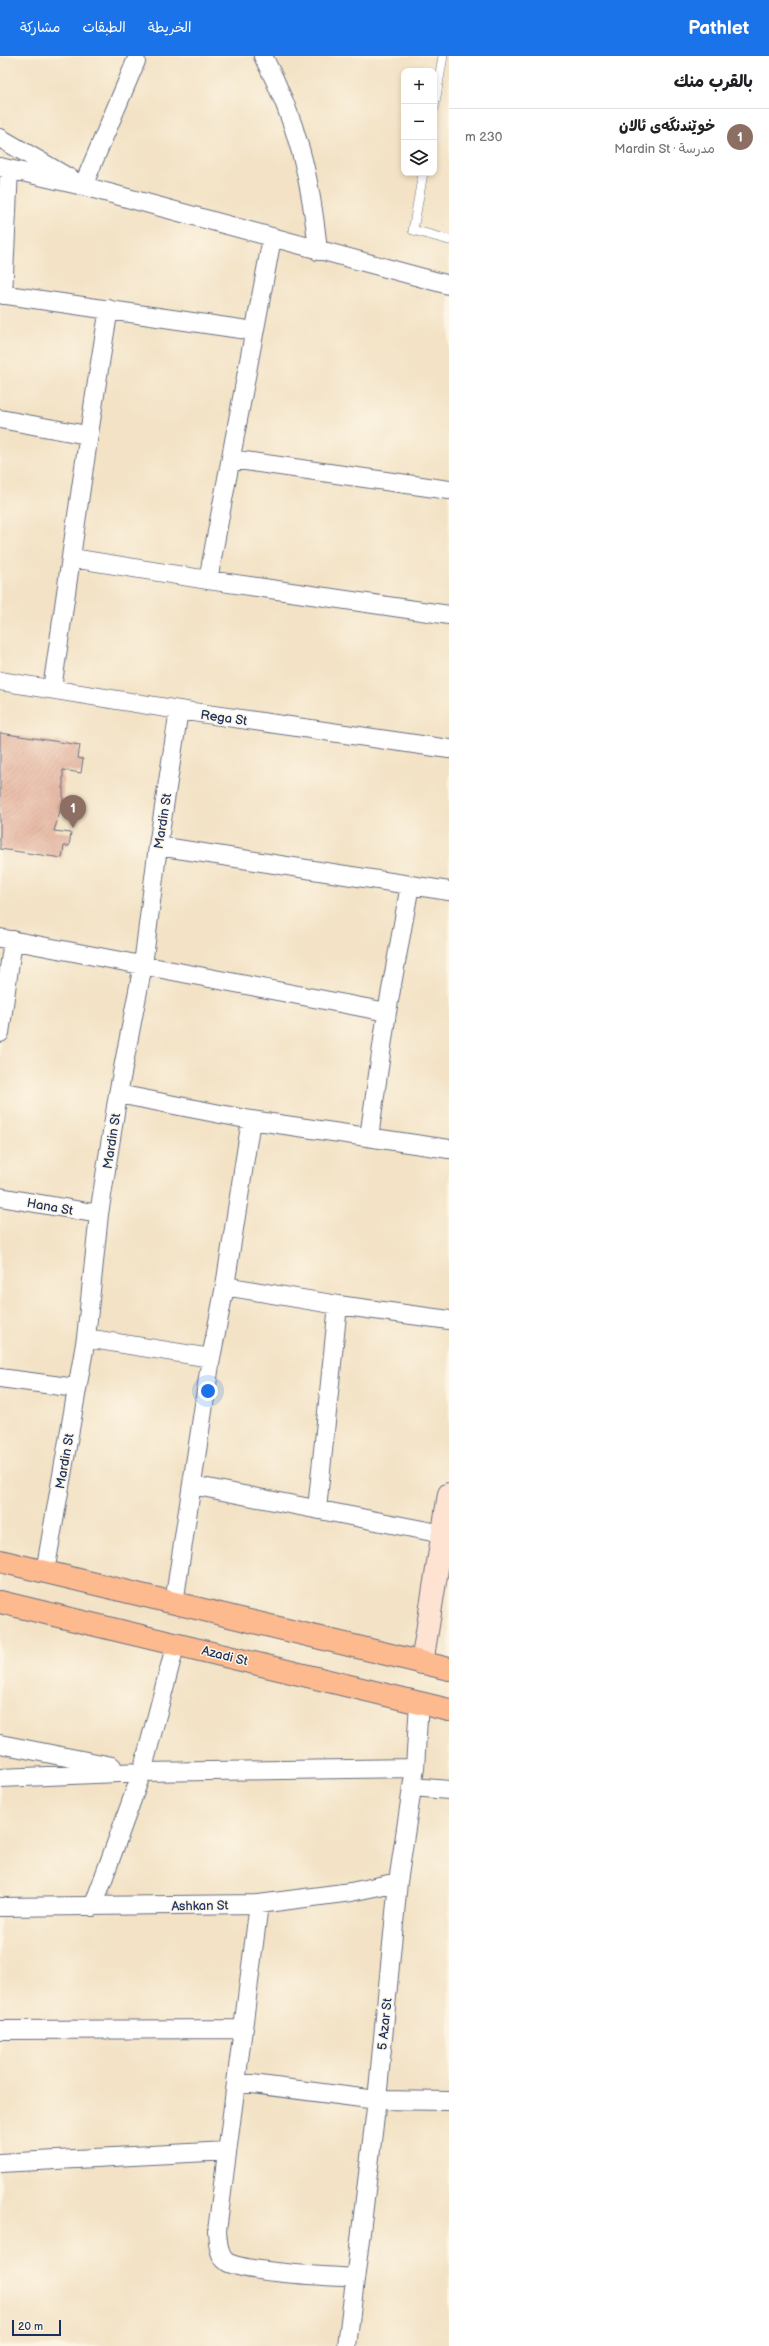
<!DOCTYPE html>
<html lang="ar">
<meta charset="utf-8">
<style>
body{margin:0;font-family:"Balsamiq Sans","Playpen Sans Arabic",sans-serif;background:#f6f6f6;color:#202124;direction:rtl}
.controls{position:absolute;right:12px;top:12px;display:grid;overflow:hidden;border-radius:8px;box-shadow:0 2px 6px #0003}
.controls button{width:36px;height:36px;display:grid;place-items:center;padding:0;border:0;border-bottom:1px solid #e0e0e0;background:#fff;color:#202124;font:20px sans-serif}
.scale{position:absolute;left:12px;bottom:10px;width:49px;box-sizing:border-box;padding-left:4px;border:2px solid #1b2f5e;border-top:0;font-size:11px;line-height:14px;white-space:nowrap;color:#1b2f5e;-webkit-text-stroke:3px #fcf5e5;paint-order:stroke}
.you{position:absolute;left:208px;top:1335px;width:14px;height:14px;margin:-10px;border:3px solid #fff;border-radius:50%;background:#1a73e8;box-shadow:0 0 0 6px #1a73e833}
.badge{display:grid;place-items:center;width:26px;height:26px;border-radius:50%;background:#1a73e8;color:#fff;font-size:13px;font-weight:700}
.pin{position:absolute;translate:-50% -33px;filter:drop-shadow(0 1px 2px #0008)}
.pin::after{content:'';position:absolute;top:21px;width:14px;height:12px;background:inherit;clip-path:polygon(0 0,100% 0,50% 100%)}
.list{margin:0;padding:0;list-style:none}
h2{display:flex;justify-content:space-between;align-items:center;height:52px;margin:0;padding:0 16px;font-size:17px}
h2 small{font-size:13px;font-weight:400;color:#757577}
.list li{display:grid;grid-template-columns:26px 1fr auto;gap:12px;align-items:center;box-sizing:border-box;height:56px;padding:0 16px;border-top:1px solid #e0e0e0}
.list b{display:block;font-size:15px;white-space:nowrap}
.list p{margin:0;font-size:13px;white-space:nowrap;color:#757577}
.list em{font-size:13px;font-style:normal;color:#757577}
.icon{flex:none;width:22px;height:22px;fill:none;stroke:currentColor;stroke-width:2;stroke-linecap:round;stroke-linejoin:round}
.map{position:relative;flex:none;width:449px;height:2290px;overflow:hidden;direction:ltr}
header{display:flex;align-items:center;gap:24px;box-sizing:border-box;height:56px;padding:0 20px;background:#1a73e8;color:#fff}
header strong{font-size:19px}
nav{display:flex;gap:22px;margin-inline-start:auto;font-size:14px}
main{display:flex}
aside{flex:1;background:#fff}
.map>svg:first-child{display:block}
.building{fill:url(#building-hatch)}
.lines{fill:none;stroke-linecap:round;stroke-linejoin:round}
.lane-casing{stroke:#676e82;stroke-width:10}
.street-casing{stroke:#676e82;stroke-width:20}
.secondary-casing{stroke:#676e82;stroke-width:24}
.highway-casing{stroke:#676e82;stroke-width:24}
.lane{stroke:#fff;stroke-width:9}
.street{stroke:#fff;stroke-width:18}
.secondary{stroke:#fee3d2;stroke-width:22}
.highway{stroke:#fcba8e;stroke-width:22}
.labels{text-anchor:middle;stroke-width:3;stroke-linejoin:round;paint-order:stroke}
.street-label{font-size:13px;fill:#1b2f5e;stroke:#fcf5e5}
</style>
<header>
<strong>Pathlet</strong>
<nav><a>الخريطة</a><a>الطبقات</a><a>مشاركة</a></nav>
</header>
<main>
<aside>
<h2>بالقرب منك<small></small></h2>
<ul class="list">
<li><span class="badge" style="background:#8d6e63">1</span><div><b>خوێندنگەی ئالان</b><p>مدرسة · Mardin St</p></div><em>230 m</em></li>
</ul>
</aside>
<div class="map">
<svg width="449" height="2290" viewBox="0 0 449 2290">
<defs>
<pattern id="building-hatch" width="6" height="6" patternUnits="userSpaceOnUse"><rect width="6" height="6" fill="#e5b29d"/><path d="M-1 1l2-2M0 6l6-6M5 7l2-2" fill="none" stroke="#c4998a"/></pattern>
</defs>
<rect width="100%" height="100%" fill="#fcf5e5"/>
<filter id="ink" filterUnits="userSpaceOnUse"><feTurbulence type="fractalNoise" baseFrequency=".025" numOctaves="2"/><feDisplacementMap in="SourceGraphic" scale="8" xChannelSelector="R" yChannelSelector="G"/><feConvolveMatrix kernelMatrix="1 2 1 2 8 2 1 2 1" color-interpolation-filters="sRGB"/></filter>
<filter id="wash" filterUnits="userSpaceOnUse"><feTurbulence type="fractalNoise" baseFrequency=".012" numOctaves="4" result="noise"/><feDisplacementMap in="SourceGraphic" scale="16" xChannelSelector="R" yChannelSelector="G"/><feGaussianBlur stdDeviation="0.9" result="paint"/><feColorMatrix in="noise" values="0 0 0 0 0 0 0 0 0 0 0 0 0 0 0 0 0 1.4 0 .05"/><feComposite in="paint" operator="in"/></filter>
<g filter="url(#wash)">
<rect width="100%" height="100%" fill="#f3e2c5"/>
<g id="blocks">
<!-- building -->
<path class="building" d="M0,677L80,689L78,702L83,703L81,717L63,714V746L54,775L71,777L69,790H64L62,802L0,793Z"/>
</g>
</g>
<g filter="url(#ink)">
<use href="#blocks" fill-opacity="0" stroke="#676e82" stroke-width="1"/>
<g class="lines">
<!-- lane casing -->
<g class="lane-casing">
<path id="lane" d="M434,52L443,0
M423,117L413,174L449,184"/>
</g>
<!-- street casing -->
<g class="street-casing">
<path id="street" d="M263,0C297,65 311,123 318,195
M0,82L83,130L136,5
M0,111L83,130L449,229
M0,238L254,275
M3,239L9,113
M0,363L87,379
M231,403L449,434
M72,502L208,524L449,559
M208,524L272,182
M0,625L179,654L449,693
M52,633C71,506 87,379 109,253
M158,790L449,835
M0,882L387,956
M0,977L13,884
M118,1038L251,1064L449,1093
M369,1081L387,956L410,829
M0,1141L99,1158
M225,1230L338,1249L449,1264
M86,1282L211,1302
M0,1322L76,1332
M192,1429L443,1478
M317,1453L338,1249
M45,1516L86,1282L99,1158L118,1038L143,909L158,790L179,654
M174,1547L211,1302L225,1230L251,1064
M0,1688L112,1710
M0,1722L142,1716L415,1712
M412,1731L449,1734
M259,1848L217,2175C218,2185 218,2200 227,2206C246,2217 329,2220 355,2222
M0,1851L259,1848L351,1836L398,1826
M93,1851L142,1716L176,1587
M0,1974L244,1973
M237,2026L377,2044L449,2045
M0,2107L227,2095
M347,2290L377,2044L398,1826L415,1712L419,1646"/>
</g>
<!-- secondary casing -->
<g class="secondary-casing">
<path id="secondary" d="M422,1607L449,1438"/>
</g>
<!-- highway casing -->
<g class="highway-casing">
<path id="highway" d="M0,1505L449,1613
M0,1546L449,1654"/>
</g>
<!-- lane -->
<use href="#lane" class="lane"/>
<!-- street -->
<use href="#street" class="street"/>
<!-- secondary -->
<use href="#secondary" class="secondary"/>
<!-- highway -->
<use href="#highway" class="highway"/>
</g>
</g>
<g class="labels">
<!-- street labels -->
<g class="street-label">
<text transform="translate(224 661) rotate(8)" y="5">Rega St</text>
<text transform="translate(162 765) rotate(-81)" y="5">Mardin St</text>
<text transform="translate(111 1085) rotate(-81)" y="5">Mardin St</text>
<text transform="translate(50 1150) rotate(10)" y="5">Hana St</text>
<text transform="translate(64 1405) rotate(-80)" y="5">Mardin St</text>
<text transform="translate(225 1599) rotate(14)" y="5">Azadi St</text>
<text transform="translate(200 1849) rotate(-1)" y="5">Ashkan St</text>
<text transform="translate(384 1968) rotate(-84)" y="5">5 Azar St</text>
</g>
</g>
</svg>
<div class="controls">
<button>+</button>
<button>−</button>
<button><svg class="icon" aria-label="layers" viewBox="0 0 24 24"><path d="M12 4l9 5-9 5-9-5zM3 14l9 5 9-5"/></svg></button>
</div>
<div class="scale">20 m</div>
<div class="you"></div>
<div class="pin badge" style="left:73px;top:772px;background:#8d6e63">1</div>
</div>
</main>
